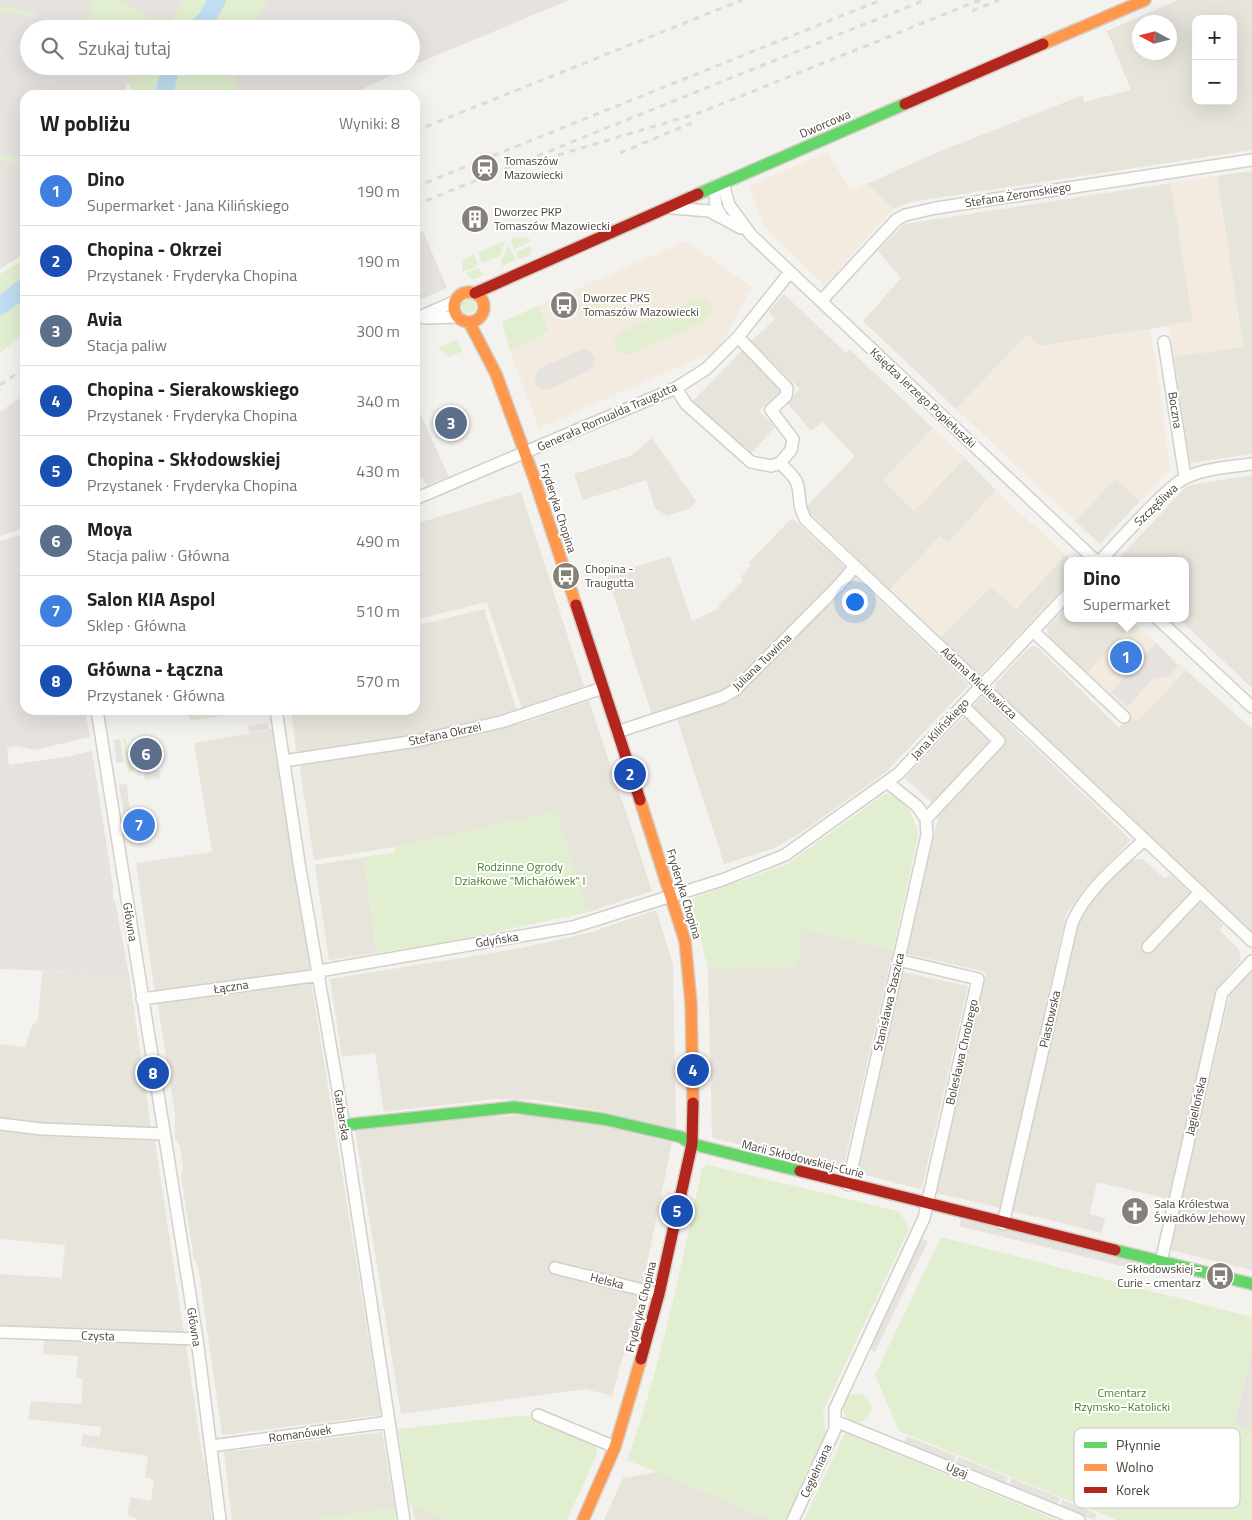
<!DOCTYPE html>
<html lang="pl">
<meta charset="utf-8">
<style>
body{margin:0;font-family:"Titillium Web",sans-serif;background:#f6f6f6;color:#222}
.controls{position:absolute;right:15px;top:15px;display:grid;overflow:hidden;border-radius:10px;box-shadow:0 5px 20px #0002}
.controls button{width:45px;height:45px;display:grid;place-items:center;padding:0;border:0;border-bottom:1px solid #e0e0e0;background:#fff;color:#222;font:25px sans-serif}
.compass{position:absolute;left:1132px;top:15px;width:45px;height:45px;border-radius:50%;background:#fff;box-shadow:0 5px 20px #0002;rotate:277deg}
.you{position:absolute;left:854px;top:601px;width:18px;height:18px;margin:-12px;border:4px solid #fff;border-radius:50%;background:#1a73e8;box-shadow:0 0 0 8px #1a73e833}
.badge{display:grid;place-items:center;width:32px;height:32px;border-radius:50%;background:#111827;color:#fff;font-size:16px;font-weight:700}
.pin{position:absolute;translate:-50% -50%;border:2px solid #fff;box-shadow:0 1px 5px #0006}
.popup{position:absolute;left:1064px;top:557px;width:125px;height:65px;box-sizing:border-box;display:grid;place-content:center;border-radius:10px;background:#fff;filter:drop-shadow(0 1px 4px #0005);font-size:16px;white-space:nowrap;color:#767676}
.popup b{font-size:19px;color:#222}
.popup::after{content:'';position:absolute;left:50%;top:100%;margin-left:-10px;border:10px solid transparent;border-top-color:#fff}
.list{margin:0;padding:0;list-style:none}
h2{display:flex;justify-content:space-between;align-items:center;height:65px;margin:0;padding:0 20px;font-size:21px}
h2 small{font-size:16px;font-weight:400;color:#767676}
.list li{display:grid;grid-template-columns:32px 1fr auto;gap:15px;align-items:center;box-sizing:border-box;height:70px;padding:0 20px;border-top:1px solid #e0e0e0}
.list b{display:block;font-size:19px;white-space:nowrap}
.list p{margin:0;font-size:16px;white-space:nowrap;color:#767676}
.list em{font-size:16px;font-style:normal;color:#767676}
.icon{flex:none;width:28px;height:28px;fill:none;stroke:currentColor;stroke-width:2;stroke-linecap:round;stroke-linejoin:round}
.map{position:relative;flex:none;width:1252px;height:1520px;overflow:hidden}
.search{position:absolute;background:#fff;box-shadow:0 5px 20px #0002;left:20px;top:20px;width:400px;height:55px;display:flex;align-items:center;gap:12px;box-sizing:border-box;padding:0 18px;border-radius:28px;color:#767676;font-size:19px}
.panel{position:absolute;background:#fff;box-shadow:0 5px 20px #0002;left:20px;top:90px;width:400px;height:625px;border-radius:15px}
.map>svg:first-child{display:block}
.residential{fill:#e7e4dc;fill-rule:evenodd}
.commercial{fill:#f3ebdf}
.industrial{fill:#e6e2de}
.green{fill:#e1eecf}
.parking{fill:#e6e3df}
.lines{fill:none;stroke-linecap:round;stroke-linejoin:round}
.river{stroke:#c0ddf1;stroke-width:18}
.street-casing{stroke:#d2d0cb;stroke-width:14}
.fast-casing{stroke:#d3cfc5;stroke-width:14}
.slow-casing{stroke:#d3cfc5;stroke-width:14}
.jam-casing{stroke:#d3cfc5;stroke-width:14}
.street{stroke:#fdfdfc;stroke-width:11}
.fast{stroke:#63d668;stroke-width:11}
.slow{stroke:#ff974d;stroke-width:11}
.jam{stroke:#b3261e;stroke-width:11}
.rail{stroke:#dbdbda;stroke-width:3;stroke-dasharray:6 6;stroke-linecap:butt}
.labels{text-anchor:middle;stroke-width:4;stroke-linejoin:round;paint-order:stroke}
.street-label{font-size:12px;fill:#4b4439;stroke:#fff}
.poi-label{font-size:12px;fill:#4b4439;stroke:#fff;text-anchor:start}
.park-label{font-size:12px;fill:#4a7f2a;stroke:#fff}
.key{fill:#fff;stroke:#c9c7c4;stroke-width:1}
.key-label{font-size:14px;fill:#4b4439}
</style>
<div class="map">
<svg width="1252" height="1520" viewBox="0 0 1252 1520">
<rect width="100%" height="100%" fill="#f4f2ee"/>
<!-- residential -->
<path class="residential" d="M1178,0H1252V150L910,202L893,209L867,184L931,155L1083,95L1084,102L1131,90L1107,31ZM1196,19H1233V101H1196ZM1140,22H1170V52H1140Z
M1252,171V454L1190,463L1174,357L1243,346L1217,176Z
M1171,183L1193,322L1040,346L956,409L863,321L901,278L878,251L904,224Z
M784,294L846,353L850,350L933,428L883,480L914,511L965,458L996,490L948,543L940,536L890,590L805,508L855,456L822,422L811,431L786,402L800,389L750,342L775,319L769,311Z
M743,349L781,391L759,411L775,427L748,457L690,404Z
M652,438L696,501L691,508L667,516L655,508L646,480L583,500L574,474L632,455Z
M1252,475V688L1178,618H1185V561H1116L1185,488L1190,485Z
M1116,478L1140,501L1100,544L1075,521Z
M521,492L585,689L522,709L487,602L415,620V524Z
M792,518L846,568L724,692L652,715L607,575L670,556L692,621L720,608L718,606L743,581L741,577L751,565L748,563Z
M1065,555L1071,561H1067V584L980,675L940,637L991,586L1016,609Z
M855,577L969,685L886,772L802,832L775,848L724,864L677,719L730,702Z
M1067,607V618H1131L1135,623L1086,674L1048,637L1047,628Z
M484,609L517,711L426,733L301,753L296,750L291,710H415V626Z
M1036,646L1119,728L1131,716L1137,721L1186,670L1252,729V931L996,690L995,684L1030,647Z
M982,697L1131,840L1084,889L1066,914L1001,1208L936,1193L986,972L907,954L939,814L1006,742L971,708Z
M589,701L652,891L588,912L556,813L395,847L314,860L300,769L302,765L428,745L526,722Z
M188,710H257L190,721Z
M966,714L992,739L932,803L905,778Z
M275,729L311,972L155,994L136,863L212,852L194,743Z
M364,857L377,953L329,960L315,865Z
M1143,859L1165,879L1170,874L1193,895L1169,929H1175L1178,920L1197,899L1224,925L1219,930L1239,949L1241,961L1217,988L1169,1199L1097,1182L1086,1229L1012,1211L1077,925L1094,899L1131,860Z
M656,910L673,964L676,1129L601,1111L537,1100L495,1099L384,1112L375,1053L342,1057L330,979L522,948L592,932Z
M802,929L893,950L843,1169L712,1138L708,969L797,967Z
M42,971L129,974L151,1127L42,1124L0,1119V1044L25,1047L32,1026L38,1020Z
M903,972L968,986L922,1187L920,1189L858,1173Z
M1251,972H1252V1270L1170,1250L1230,994Z
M311,981L381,1415L222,1435L198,1266L194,1259L181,1176L183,1169L180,1146L175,1137V1114L157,1000Z
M528,1115L603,1126L672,1143L643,1283L552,1262L554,1273L640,1295L612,1396L586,1389L401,1414L355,1131L471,1118Z
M0,1130L43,1136L155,1141L184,1334L0,1328V1274L62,1278L65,1245L0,1239Z
M45,1336L180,1342L186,1345L203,1460L205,1461L212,1520H136V1518L127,1515L131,1497L151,1501L154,1480L145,1477L148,1456L81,1446L83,1434L100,1437L101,1427L28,1419L31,1401L81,1404L83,1379L76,1378L78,1356L43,1354Z
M382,1432L395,1508L308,1520H232L224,1452Z
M657,1472L771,1520H604L623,1478Z
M412,1506L437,1514L450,1520H415Z"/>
<!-- commercial -->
<path class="commercial" d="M827,152L850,190L866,183L893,209L825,286L765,228L749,186Z
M1217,176L1243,347L1174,357L1169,325L1193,321L1171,183Z
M686,241L752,287L719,349L539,428L510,352L502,322Z
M1149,329L1156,361L1170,469L1140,501L1116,478L1075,521L956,409L1027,334L1040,346Z
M933,428L965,458L915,511L883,480Z
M996,490L1065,555L1015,609L990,586L940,637L890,590L940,536L948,543Z
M1135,623L1186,670L1137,721L1086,674Z"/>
<!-- industrial -->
<path class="industrial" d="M0,0H569L411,66V29H29V66H410L350,95H143L127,83L124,95H25V253L0,269Z
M25,394V528L0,536V412Z
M415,402L449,477L427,485L422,478L415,481Z
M25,534V710H85L90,737L35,750L16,746L7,748L9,765L71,756L92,751L113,886V900L115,901L129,974L0,969V541Z
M1089,1214L1105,1218L1102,1233L1086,1229Z
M1252,1351V1430L1234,1423Z"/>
<!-- green -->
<path class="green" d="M94,0H119L167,26L184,0H268L253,29H82Z
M0,6L34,13L35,15L33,17L0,11Z
M115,66H233L237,95H129L132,79Z
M0,154L25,160V164L0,160Z
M517,237L529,238L531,242L514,249L511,239Z
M505,241L500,256L482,263L478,252Z
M509,246L516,260L502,266L501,260Z
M530,246L532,251L529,256L518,259L516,252Z
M474,253L478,266L462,272L463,261Z
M25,259V333L0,353V274Z
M479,268L484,275L475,279H471L466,273Z
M700,298C710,300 713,306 711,315L705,321L630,354C621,356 616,352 614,343L617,334Z
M462 306a7 7 0 1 1 14 0a7 7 0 1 1-14 0Z
M598,303L602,310L590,316L587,308Z
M538,306L548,329L542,336L510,350L502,322Z
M456,340L463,351L448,357L438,348Z
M123,738H125L129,762H137C137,768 134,771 128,772Z
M885,794C904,795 916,820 918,835L893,950L802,929L797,967L708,969L692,903L694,898L787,864Z
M556,811L588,912L459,940L377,953L364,857L395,852V847Z
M708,1165L897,1211L901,1214L909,1229L823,1411L826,1436L792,1511L785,1520H771L627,1460C661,1366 681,1267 702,1169Z
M941,1237L1252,1317V1351L1234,1423L1252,1430V1520H1117L899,1431L875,1375Z
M843 1408a14 14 0 1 1 28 0a14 14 0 1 1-28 0Z
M518,1416L532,1417L595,1443L597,1454L567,1520H446L409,1505L398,1429Z
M845,1433L1057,1520H804Z
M395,1508L396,1520H308Z"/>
<!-- parking -->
<path class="parking" d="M423,231L447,288L415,302V234Z
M583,349L589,350L594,356V365L589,371L550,389H542L537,386L534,378L538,369Z
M1156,643L1178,666L1169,676L1153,679L1127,707L1111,692Z
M267,723L269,729L249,733L248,726Z
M120,739L124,762L117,763L113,740Z
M160,770L161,778L145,780L144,773Z
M127,784L130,814L124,815L119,785Z
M961,1219L1161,1268L1159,1275L959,1226Z
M921,1238L928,1241L875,1352L868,1348Z
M907,1436L956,1456L953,1462L904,1443Z
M959,1457L1008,1477L1005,1484L956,1464Z
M1012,1478L1060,1498L1057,1505L1009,1485Z
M1063,1500L1097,1514L1094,1520L1060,1506Z"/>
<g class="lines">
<!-- river -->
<path class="river" d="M196,29L207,18L217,0
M164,95L171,66
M0,306L25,287"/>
<!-- street casing -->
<g class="street-casing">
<path id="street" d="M723,183L729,205L751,235L1096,561
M714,187L716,207L722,217
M672,208L709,211L741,228
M821,301L896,220L905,215L936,208L1252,160
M425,318L459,317
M415,319L456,301
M738,337L787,388L786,396L771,410L793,439L791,450L780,463
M1164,342L1185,477
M676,388L686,404L751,462L771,466L780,463C785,468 792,474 796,481C802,494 796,504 806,520L1252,941
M415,499L676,388L706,369L738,337L790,272
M1100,561C1117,543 1168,485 1187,477C1206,468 1231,467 1252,464
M1157,618L1252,707
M1033,631L1124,717
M97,710L197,1339L220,1520
M276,710L299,863L344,1125L404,1520
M617,732L723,697L735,690L841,583L855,566
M284,761L416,741L501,722L603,688
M926,819L999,741L963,706
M1148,947L1200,892
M319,971L573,927L722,880L785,855L898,774L1067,595
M142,999L320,975
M0,1124L42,1129L163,1134
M848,1185L927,835L926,819L917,806L888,783
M1003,1224L1072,923C1087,889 1118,865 1144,840
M1161,1262L1222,993L1252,961
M555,1268L659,1294
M0,1332L197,1339
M538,1415L615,1447
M835,1421L1079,1520
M211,1446L389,1422
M793,1520L835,1429V1409L924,1218L978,979L898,960"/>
</g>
<!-- fast casing -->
<g class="fast-casing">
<path id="fast" d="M698,194L905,104
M344,1125L514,1107L603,1119L681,1137L692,1144L800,1171
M1115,1250L1252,1284"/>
</g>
<!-- slow casing -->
<g class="slow-casing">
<path id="slow" d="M1043,44L1145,0
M454 307a15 15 0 1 1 30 0a15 15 0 1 1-30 0Z
M469,322L496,374L533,475L576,605
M640,800L685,941L691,1003L693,1103
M583,1520L615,1447L641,1359"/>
</g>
<!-- jam casing -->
<g class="jam-casing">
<path id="jam" d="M905,104L1043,44
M475,293L698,194
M576,605L640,800
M800,1171L1115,1250
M641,1359L659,1294L692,1144L693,1103"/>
</g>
<!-- street -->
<use href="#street" class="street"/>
<!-- fast -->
<use href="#fast" class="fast"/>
<!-- slow -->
<use href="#slow" class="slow"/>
<!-- jam -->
<use href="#jam" class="jam"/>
<!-- rail -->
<path class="rail" d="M972,11L999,0
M415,131L742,0
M620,153L694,122
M558,155L699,113L980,0
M415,187L881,0
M415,205L925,0
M0,385L25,368"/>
</g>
<!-- icons -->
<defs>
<g id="station-disc" transform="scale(1.4375)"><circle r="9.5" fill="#868178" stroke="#fff"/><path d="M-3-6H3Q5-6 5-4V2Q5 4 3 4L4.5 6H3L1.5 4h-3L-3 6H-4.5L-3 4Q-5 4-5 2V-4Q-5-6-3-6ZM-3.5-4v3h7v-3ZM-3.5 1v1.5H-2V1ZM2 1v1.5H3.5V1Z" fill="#fff"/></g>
<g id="building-disc" transform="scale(1.4375)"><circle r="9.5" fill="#868178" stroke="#fff"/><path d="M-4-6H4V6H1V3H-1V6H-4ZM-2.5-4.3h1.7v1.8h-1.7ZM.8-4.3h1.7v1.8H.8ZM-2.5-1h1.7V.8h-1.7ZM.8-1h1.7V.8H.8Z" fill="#fff"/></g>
<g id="bus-disc" transform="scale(1.4375)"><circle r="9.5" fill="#868178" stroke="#fff"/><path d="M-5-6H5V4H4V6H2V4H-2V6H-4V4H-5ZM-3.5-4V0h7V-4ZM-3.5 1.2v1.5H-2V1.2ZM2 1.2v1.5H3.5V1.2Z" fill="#fff"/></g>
<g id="church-disc" transform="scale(1.4375)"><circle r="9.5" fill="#868178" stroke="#fff"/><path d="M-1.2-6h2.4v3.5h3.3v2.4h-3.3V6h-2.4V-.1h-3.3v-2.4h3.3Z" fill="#fff"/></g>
</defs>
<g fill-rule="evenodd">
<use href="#station-disc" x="485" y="168"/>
<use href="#building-disc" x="475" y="219"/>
<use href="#bus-disc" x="564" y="305"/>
<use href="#bus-disc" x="566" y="576"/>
<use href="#church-disc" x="1135" y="1211"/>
<use href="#bus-disc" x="1220" y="1276"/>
</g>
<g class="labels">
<!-- street labels -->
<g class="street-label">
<text transform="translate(825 124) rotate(-23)" y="4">Dworcowa</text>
<text transform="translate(1018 195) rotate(-9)" y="4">Stefana Żeromskiego</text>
<text transform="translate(923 398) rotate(43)" y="4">Księdza Jerzego Popiełuszki</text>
<text transform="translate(1175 410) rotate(81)" y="4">Boczna</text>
<text transform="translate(607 417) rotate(-24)" y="4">Generała Romualda Traugutta</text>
<text transform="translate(1156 505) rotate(-44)" y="4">Szczęśliwa</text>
<text transform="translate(558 508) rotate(72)" y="4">Fryderyka Chopina</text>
<text transform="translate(762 662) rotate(-44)" y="4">Juliana Tuwima</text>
<text transform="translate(979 683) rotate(43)" y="4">Adama Mickiewicza</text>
<text transform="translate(940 729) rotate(-47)" y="4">Jana Kilińskiego</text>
<text transform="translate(445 734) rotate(-12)" y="4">Stefana Okrzei</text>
<text transform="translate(684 894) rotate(73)" y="4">Fryderyka Chopina</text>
<text transform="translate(130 922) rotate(81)" y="4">Główna</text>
<text transform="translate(497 940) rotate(-9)" y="4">Gdyńska</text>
<text transform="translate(231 987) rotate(-8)" y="4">Łączna</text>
<text transform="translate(889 1002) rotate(-77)" y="4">Stanisława Staszica</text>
<text transform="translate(1050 1019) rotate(-77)" y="4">Piastowska</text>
<text transform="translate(962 1052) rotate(-77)" y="4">Bolesława Chrobrego</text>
<text transform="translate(1196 1106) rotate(-77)" y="4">Jagiellońska</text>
<text transform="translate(342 1115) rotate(81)" y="4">Garbarska</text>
<text transform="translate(803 1159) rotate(14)" y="4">Marii Skłodowskiej-Curie</text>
<text transform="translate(607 1281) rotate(14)" y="4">Helska</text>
<text transform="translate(641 1307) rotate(-76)" y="4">Fryderyka Chopina</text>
<text transform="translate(194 1327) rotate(81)" y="4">Główna</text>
<text transform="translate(98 1336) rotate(2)" y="4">Czysta</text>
<text transform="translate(300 1434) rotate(-8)" y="4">Romanówek</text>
<text transform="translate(957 1470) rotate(22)" y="4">Ugaj</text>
<text transform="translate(816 1471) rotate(-65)" y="4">Cegielniana</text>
</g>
<!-- poi labels -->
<g class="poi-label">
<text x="504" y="165">Tomaszów<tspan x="504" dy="14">Mazowiecki</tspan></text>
<text x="494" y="216">Dworzec PKP<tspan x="494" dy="14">Tomaszów Mazowiecki</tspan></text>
<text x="583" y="302">Dworzec PKS<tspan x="583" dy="14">Tomaszów Mazowiecki</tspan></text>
<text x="585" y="573">Chopina -<tspan x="585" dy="14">Traugutta</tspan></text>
<text x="1154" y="1208">Sala Królestwa<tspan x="1154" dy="14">Świadków Jehowy</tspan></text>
<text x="1201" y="1273" text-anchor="end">Skłodowskiej -<tspan x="1201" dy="14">Curie - cmentarz</tspan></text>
</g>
<!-- park labels -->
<g class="park-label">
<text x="520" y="871">Rodzinne Ogrody<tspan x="520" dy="14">Działkowe "Michałówek" I</tspan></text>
<text x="1122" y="1397">Cmentarz<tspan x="1122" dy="14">Rzymsko–Katolicki</tspan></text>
</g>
</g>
<!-- legend -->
<rect x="1074" y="1428" width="166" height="80" rx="8" class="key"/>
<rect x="1084" y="1442" width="23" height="6" fill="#63d668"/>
<rect x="1084" y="1464" width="23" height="7" fill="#ff974d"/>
<rect x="1084" y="1487" width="23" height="6" fill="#b3261e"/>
<g class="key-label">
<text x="1116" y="1450">Płynnie</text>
<text x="1116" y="1472">Wolno</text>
<text x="1116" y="1495">Korek</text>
</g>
</svg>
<div class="controls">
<button>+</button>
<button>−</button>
</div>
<svg class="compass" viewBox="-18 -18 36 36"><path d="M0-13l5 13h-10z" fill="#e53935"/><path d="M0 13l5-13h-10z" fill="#767676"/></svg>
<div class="you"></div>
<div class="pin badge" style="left:1126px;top:657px;background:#3f7fe0">1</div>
<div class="popup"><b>Dino</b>Supermarket</div>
<div class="pin badge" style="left:630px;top:774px;background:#1a4fb4">2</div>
<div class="pin badge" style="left:451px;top:423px;background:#5c6f8a">3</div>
<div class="pin badge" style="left:693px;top:1070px;background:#1a4fb4">4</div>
<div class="pin badge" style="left:677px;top:1211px;background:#1a4fb4">5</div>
<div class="pin badge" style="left:146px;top:754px;background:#5c6f8a">6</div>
<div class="pin badge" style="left:139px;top:825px;background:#3f7fe0">7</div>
<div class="pin badge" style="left:153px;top:1073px;background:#1a4fb4">8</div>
<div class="search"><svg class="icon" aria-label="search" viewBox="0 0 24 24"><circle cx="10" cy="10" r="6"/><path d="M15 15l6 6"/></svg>Szukaj tutaj</div>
<section class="panel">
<h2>W pobliżu<small>Wyniki: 8</small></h2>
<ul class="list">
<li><span class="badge" style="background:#3f7fe0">1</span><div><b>Dino</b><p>Supermarket · Jana Kilińskiego</p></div><em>190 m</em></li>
<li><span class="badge" style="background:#1a4fb4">2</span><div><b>Chopina - Okrzei</b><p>Przystanek · Fryderyka Chopina</p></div><em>190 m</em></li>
<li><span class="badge" style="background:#5c6f8a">3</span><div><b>Avia</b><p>Stacja paliw</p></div><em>300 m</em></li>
<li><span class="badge" style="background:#1a4fb4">4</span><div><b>Chopina - Sierakowskiego</b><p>Przystanek · Fryderyka Chopina</p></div><em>340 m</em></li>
<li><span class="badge" style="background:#1a4fb4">5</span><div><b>Chopina - Skłodowskiej</b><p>Przystanek · Fryderyka Chopina</p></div><em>430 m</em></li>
<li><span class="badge" style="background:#5c6f8a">6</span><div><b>Moya</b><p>Stacja paliw · Główna</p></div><em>490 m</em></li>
<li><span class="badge" style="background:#3f7fe0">7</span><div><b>Salon KIA Aspol</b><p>Sklep · Główna</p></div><em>510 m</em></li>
<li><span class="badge" style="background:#1a4fb4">8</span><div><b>Główna - Łączna</b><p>Przystanek · Główna</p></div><em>570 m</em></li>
</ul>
</section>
</div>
